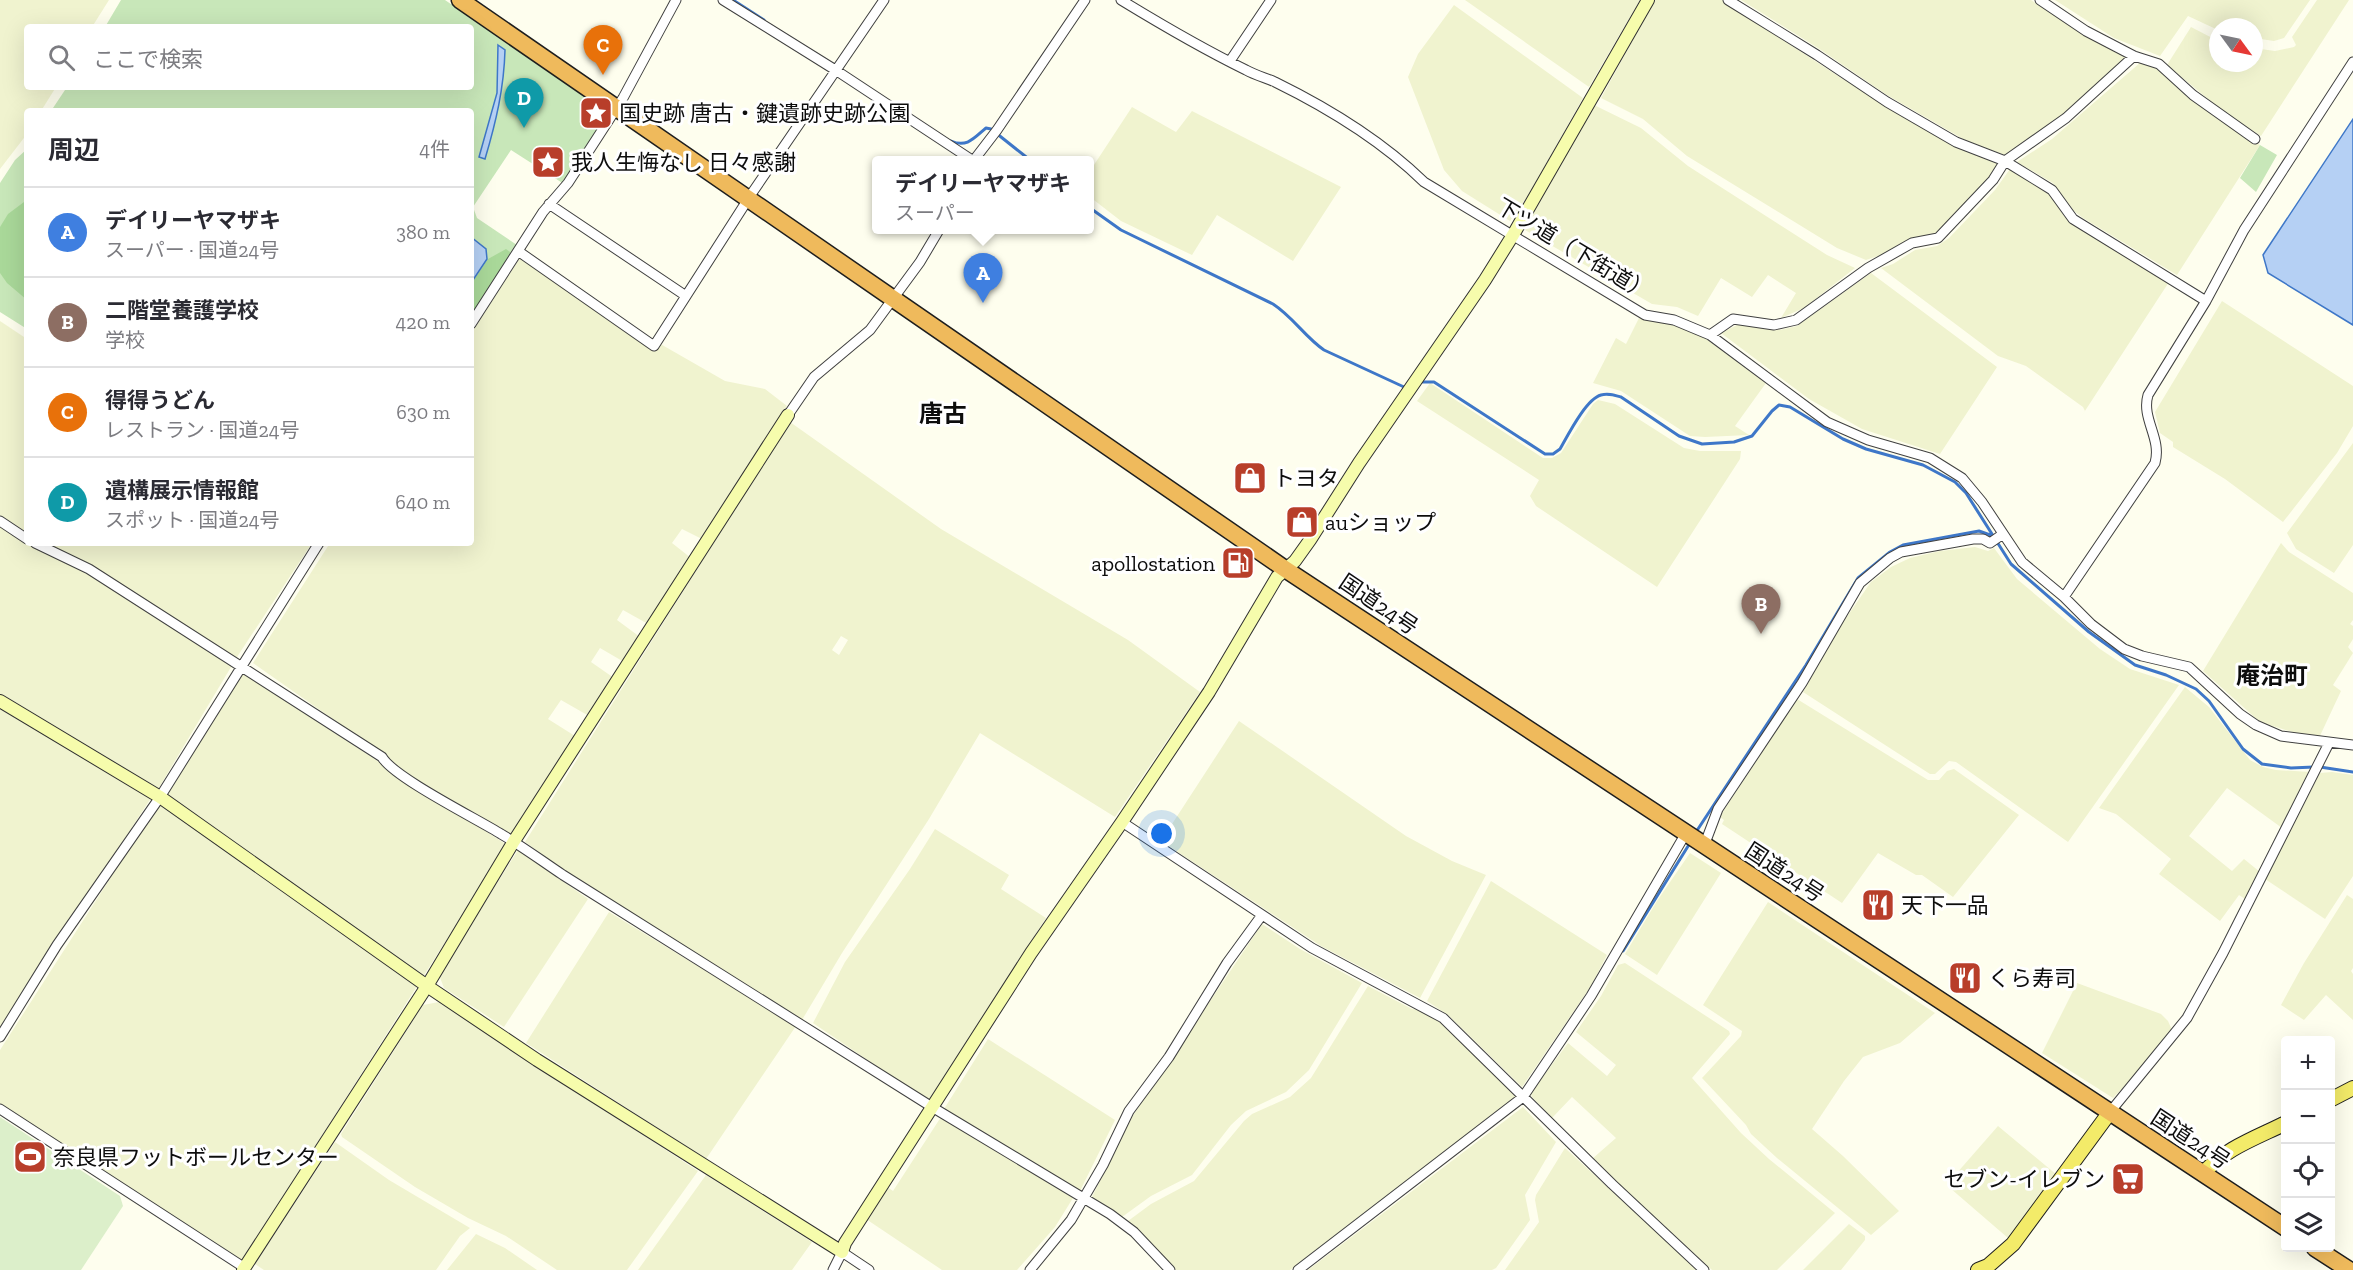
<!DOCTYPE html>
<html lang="ja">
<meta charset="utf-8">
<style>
body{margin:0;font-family:"Zilla Slab","Noto Sans JP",serif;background:#f2f2f3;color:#2b2b33}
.controls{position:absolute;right:18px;bottom:18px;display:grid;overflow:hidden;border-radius:6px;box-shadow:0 6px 24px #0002}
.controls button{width:54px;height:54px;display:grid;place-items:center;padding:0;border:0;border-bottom:2px solid #e1e1e2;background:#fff;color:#2b2b33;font:30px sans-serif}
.compass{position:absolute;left:2209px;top:18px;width:54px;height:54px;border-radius:50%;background:#fff;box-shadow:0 6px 24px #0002;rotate:123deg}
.you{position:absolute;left:1162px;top:834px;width:21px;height:21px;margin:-15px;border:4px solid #fff;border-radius:50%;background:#1a73e8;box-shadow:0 0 0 9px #1a73e833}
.badge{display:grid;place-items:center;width:39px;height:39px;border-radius:50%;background:#0f766e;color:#fff;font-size:20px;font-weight:700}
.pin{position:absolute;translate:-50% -50px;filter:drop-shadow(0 2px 3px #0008)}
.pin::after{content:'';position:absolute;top:32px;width:21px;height:18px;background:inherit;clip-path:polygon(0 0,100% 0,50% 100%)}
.popup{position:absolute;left:872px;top:156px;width:222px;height:78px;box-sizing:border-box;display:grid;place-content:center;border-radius:6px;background:#fff;filter:drop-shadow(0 2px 4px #0005);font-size:20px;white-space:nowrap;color:#7c7c81}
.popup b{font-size:22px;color:#2b2b33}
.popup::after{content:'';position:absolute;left:50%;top:100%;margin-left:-12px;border:12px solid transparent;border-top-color:#fff}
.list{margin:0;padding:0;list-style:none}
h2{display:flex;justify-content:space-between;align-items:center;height:78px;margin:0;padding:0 24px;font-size:26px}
h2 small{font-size:20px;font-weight:400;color:#7c7c81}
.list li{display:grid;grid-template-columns:39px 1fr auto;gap:18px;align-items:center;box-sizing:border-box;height:90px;padding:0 24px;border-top:2px solid #e1e1e2}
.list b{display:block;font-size:22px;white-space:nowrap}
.list p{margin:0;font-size:20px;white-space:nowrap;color:#7c7c81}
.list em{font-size:20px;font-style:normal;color:#7c7c81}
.icon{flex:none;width:33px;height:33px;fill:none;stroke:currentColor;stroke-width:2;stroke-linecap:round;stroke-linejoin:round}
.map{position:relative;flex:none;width:2353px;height:1270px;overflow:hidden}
.search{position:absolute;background:#fff;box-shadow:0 6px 24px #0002;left:24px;top:24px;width:450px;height:66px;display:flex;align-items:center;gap:15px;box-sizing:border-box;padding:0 21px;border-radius:6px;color:#7c7c81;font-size:22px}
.panel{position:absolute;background:#fff;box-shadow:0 6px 24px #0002;left:24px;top:108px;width:450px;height:438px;border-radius:6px}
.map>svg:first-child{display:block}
.farmland{fill:#f0f3cf;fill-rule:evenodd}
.green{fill:#c8e7b9}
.forest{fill:#a9d899}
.pitch{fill:#dcefca}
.water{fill:#b5d0f4;stroke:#3e77c8;stroke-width:1.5}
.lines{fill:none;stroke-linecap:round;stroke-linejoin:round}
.stream{stroke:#3e77c8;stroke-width:3}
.street-casing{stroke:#404040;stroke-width:11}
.secondary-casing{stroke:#2f2f2f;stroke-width:14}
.primary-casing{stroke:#1e1e1e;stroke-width:16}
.highway-casing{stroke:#1e1e1e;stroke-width:19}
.street{stroke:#fff;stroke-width:9}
.secondary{stroke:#f6fcac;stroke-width:12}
.primary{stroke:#f3eb69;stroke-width:14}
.highway{stroke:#efba5c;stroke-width:16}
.labels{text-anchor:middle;stroke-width:6;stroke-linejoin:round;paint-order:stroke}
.poi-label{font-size:22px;fill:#0d0d0d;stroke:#fff;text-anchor:start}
.street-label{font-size:22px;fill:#0d0d0d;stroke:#fff}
.neighbourhood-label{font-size:24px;font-weight:bold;fill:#0d0d0d;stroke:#fff}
</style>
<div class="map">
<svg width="2353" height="1270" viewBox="0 0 2353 1270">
<rect width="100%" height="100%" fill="#fefeee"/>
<!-- farmland -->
<path class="farmland" d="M0,0H109L92,27H27V87H56L41,111H27V134L0,169Z
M1465,0H1640L1589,87Z
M1655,0H1722L1841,78L1943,139L1999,164L1988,179L1944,227L1933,235L1912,238L1887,253L1866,260L1837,248L1687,156L1643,119L1601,98Z
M1741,0H2031L2084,35L2127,58L2046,129L2005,155L1965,140L1887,95L1818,48Z
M2055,0H2310L2284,38L2274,41L2254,38V27H2218V30L2188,16L2160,56L2114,38Z
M2317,0H2349L2261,136L2225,113L2167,65L2191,27L2218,41V63H2254V48L2275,51L2294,47L2296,45L2292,37Z
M1454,5L1583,98L1529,194L1510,221L1462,191L1444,170L1408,77L1418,54Z
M2141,62L2156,68L2212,115L2260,145L2177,275L2083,218L2074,211L2053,183L2017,162L2052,139Z
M1594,105L1641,128L1688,166L1827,255L1855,268L1804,308L1781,318L1796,293L1768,275L1752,297L1721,278L1698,316L1677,307L1652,304L1525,230L1530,217Z
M1132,107L1176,132L1192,111L1341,187L1293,261L1217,215L1192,255L1121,221L1090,197V171Z
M2010,169L2050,195L2064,216L2078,228L2169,282L2081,417L2085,411L2083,407L2026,366L1998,356L1881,268L1893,264L1915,250L1937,246L1949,238L1995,190Z
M525,250L650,338L725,381L765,389L787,406L702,539L682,529L672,543L691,558L648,624L623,610L617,620L640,637L624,662L600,648L591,662L614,678L589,716L561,700L548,719L575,736L512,835L403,773L387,757L253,663L330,543H471V334Z
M1871,273L1997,367L1940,454L1862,429L1809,399L1721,333L1739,324L1780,330L1797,326Z
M2222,301L2353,386V426L2337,453L2283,522L2225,479L2173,447V442L2160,433L2155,412Z
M1640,316L1676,326L1702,336L1766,383L1735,426L1749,435L1705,437L1690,436L1621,391L1593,383L1616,338L1626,344Z
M0,321L27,339V543H312L237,657L157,791L0,696Z
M1430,383L1543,458H1552L1561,453L1593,404L1598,400L1615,404L1684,448L1700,451H1741L1740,459L1657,587L1536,506L1530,496L1539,480L1417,401Z
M790,422L941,529L1128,640L1200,692L1115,817L980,733L929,819L842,953L802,1020L567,872L525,842ZM841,636L848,640L839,655L832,650Z
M2353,443V545L2334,573L2296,549L2287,533Z
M2281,543L2289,552L2353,593V620L2350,624L2353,626V639L2348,647L2353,653L2333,685L2341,691L2318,740L2260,722L2203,671Z
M1975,547L1988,551L1994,548L2017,579L2100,649L2130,669L2179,685L2068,842L1956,762L1949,761L1935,774H1930L1803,692L1839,628L1871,582L1891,567L1910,558L1940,551Z
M242,673L507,845L242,1261L0,1104V1050Z
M2185,687L2209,707L2250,760L2263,767L2276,770L2311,772L2282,828L2227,788L2189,836L2232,871L2244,859L2260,872L2245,899L2239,895L2220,921L2159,874L2171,859L2116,814L2099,808Z
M1797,699L1928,780H1939L1947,771L1954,769L2019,815L1953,897L1922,875H1916L1878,853L1842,903L1722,824L1724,820L1720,817L1724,810Z
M0,709L151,798L0,1030Z
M1239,721L1406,836L1452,861L1486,875L1420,998L1321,946L1161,841Z
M2332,772L2353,775V876L2325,919L2265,879L2320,773Z
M935,829L1009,875L1001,889L1046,918L928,1101L813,1023L845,962L910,869Z
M518,850L588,899L504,1027L444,988L439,975Z
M1690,853L1721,873L1657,975L1625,954L1657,901Z
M1491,881L1607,955L1591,986L1522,1087L1448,1015L1427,1001Z
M2347,895L2353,899V968L2351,971L2353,974V1020L2326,995L2304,1020L2281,1005L2304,963Z
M1768,902L1935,1013L1900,1043L1863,1057L1844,1081L1812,1129L1843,1156L1899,1211L1871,1235L1777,1158L1751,1134L1746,1125L1702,1078L1741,1036L1742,1031L1703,1005Z
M609,912L796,1026L706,1159L526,1043Z
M1262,924L1300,949L1362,983L1309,1070L1286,1092L1246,1111L1231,1125L1192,1175L1151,1196L1122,1217L1092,1197L1132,1117Z
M1625,963L1729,1031L1730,1034L1692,1078L1741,1133L1769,1159L1835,1213L1777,1270H1712L1592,1159L1616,1138L1572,1097L1552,1118L1532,1097L1531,1093L1568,1043L1607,1076L1616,1065L1576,1032L1601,996L1618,965Z
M2077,983L2161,1014L2168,1021L2172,1030L2141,1069L2113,1098L2042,1053Z
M1368,986L1412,1009L1421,1010L1436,1018L1517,1096L1290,1270H1176L1128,1221L1151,1204L1194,1181L1244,1121L1252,1114L1290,1097L1311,1078Z
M439,1002L698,1171L627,1270H557L506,1236L468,1218L415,1187L342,1137L341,1134L423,1005Z
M988,1039L1115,1120L1080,1191L944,1109Z
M1523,1107L1556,1142L1525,1195L1530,1220L1496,1268L1492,1270H1308Z
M941,1117L1073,1198L1055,1227L1017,1270H942L866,1219L886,1186L893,1191Z
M1998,1126L2057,1175L2008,1238L1950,1188L1949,1182Z
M335,1142L389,1180L470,1228L460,1236L436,1270H264L255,1264Z
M1565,1148L1698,1270H1505L1539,1222L1535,1200L1536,1195Z
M706,1175L812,1242L792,1270H638Z
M1849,1224L1865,1236V1240L1841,1270H1803Z
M476,1234L505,1248L537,1270H447Z"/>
<!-- green -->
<path class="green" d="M121,0H445L608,112L564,184L511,150L473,207L477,218L517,245L471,314V111H51L67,87H471V27H105Z
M2260,145L2277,155L2256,192L2240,178Z
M27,149V329L0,312V183L15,160Z"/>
<!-- forest -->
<path class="forest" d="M27,196V300L7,283L0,273V227L8,214L24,202Z
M506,249L510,252V256L471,316V284L488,259Z"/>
<!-- pitch -->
<path class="pitch" d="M0,1117L120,1196L123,1206L81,1270H0Z"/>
<!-- water -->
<path class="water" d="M498,45L505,50C504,88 496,122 485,159L479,157L497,93Z
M2353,119V325L2268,273L2263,255Z
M471,237L486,249L487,259L471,283Z"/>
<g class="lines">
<!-- stream -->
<path class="stream" d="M733,0L764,20
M951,141C967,148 974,138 986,128L991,129L1030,160
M1090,208L1121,230L1273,304C1293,317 1305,337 1324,350L1404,387
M1423,382H1434L1545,454H1553L1560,449C1568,435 1586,399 1601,395C1608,393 1614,395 1621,397L1679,436L1702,444L1734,442L1752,436L1772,411L1779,405L1790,407L1843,439L1866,449L1923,465L1955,482L1966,493L2011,564L2089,632L2135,665L2166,675L2196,689L2209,701L2243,749L2262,764L2291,768L2314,767
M2320,767L2353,772
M1696,832L1806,665L1858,578L1890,552L1903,545L1979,531L1993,536
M1623,951L1690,843"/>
<!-- street casing -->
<g class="street-casing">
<path id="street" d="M723,0L837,71L972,160
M1121,0C1162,25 1203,49 1246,70C1255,75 1266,78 1275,82C1328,108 1382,141 1424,182L1645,315L1674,320L1710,335L1827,422L1868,440L1930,458L1962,478L1982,502L2022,562L2064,597L2091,624L2124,649L2142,656L2189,667L2240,714L2256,725L2281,736L2353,745
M1728,0L1817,55L1887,102L1956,142L2005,161L2052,190L2073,219L2206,301
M2040,0L2086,31L2134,56L2159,64L2193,95L2255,139
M1230,61L1271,0
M974,160L997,130L1085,0
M549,204L686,296
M518,251L654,346L752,193L884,0
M471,324L543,212L568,183L623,98L676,0
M1710,335L1733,319L1774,325L1796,320L1868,268L1912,243L1938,238L1993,180L2005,161L2066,118L2134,56
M788,415L814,377L870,330L920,262L939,230
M0,521L27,539
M35,543L89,569L382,757C393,777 477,819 501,834C522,846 542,861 563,875L932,1107L1110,1214L1134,1232L1170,1270
M2064,597L2155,463C2162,438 2141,419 2148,395L2206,301L2244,230L2353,62
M1122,822L1312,948L1443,1018L1612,1184L1704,1270
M1704,846L1718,809L1802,683L1860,583L1890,558L1901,552L1973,539H1983L1990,543L2003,534
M0,1037L57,945L160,797L319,543
M0,1109L245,1268
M2110,1112L2187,1018L2223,953L2329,743
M833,1270L842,1252L869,1270
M1030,1270L1071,1220L1103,1165L1129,1111L1169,1057L1227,963L1262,915
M1298,1270L1523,1097L1591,996L1686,833"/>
</g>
<!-- secondary casing -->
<g class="secondary-casing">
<path id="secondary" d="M0,701L160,797L427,986L537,1060L842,1252L845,1243L1031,953L1122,822L1209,692L1277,577L1295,561L1310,540L1359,463L1485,280L1513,235L1648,0
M243,1270L427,986L514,841L788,415"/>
</g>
<!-- primary casing -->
<g class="primary-casing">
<path id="primary" d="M2330,1100L2353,1088
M2203,1174C2223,1149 2258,1137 2286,1123
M1978,1270L1988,1266L2013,1244L2110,1112"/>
</g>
<!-- highway casing -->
<g class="highway-casing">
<path id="highway" d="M460,0L1285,569L2286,1228
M2315,1248L2349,1270"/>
</g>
<!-- street -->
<use href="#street" class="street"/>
<!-- secondary -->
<use href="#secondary" class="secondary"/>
<!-- primary -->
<use href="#primary" class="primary"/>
<!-- highway -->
<use href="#highway" class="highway"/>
</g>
<!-- icons -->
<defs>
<g id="sight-square" transform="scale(1.725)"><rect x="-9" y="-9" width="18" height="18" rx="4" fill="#b83e2a" stroke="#fff"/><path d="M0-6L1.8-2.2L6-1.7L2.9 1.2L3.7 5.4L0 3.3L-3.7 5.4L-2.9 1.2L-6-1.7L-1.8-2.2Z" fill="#fff"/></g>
<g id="shop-square" transform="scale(1.725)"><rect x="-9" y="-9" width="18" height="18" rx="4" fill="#b83e2a" stroke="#fff"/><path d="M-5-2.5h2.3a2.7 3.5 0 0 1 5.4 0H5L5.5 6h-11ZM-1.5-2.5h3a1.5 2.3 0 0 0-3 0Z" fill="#fff"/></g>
<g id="fuel-square" transform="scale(1.725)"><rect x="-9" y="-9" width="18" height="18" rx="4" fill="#b83e2a" stroke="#fff"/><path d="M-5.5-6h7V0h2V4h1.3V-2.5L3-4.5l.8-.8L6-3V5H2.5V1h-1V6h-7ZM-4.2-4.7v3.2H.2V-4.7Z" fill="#fff"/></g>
<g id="restaurant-square" transform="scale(1.725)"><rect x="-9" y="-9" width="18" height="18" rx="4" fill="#b83e2a" stroke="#fff"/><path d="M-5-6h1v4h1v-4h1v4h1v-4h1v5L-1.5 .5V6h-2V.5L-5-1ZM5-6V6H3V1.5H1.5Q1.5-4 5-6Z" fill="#fff"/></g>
<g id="stadium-square" transform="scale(1.725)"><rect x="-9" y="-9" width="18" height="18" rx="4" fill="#b83e2a" stroke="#fff"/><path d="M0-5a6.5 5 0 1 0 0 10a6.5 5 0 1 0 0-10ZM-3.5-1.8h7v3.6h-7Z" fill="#fff"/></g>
<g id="supermarket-square" transform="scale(1.725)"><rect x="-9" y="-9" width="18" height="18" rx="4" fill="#b83e2a" stroke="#fff"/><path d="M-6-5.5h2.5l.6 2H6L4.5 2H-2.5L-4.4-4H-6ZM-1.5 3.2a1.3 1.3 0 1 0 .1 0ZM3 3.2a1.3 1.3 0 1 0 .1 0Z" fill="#fff"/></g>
</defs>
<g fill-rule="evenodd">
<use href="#sight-square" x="596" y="113"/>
<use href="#sight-square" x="548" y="162"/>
<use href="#shop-square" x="1250" y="478"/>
<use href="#shop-square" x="1302" y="522"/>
<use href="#fuel-square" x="1238" y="563"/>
<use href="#restaurant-square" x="1878" y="905"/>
<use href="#restaurant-square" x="1965" y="978"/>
<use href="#stadium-square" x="30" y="1157"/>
<use href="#supermarket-square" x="2128" y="1179"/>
</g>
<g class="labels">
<!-- poi labels -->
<g class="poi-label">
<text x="619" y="121">国史跡 唐古・鍵遺跡史跡公園</text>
<text x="571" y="170">我人生悔なし 日々感謝</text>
<text x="1273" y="486">トヨタ</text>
<text x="1325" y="530">auショップ</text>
<text x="1215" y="571" text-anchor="end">apollostation</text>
<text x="1901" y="913">天下一品</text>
<text x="1988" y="986">くら寿司</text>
<text x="53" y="1165">奈良県フットボールセンター</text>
<text x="2105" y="1187" text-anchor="end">セブン-イレブン</text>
</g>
<!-- street labels -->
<g class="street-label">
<text transform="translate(1574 249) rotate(31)" y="8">下ツ道（下街道）</text>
<text transform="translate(1379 604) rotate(34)" y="8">国道24号</text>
<text transform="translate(1785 872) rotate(33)" y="8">国道24号</text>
<text transform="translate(2191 1139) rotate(33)" y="8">国道24号</text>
</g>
<!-- neighbourhood labels -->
<g class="neighbourhood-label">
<text x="943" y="422">唐古</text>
<text x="2272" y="684">庵治町</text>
</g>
</g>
</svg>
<div class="controls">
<button>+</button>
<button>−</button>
<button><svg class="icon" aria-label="locate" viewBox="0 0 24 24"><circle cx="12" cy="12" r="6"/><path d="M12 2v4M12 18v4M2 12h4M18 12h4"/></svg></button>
<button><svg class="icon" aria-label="layers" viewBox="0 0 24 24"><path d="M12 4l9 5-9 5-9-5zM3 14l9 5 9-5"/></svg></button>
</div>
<svg class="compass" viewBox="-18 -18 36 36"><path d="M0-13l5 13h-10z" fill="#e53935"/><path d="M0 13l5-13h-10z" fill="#7c7c81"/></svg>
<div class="you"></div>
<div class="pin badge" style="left:983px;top:303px;background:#3f7fe0">A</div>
<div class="popup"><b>デイリーヤマザキ</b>スーパー</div>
<div class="pin badge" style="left:1761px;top:634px;background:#8d6e63">B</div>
<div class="pin badge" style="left:603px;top:75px;background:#e8710a">C</div>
<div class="pin badge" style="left:524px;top:128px;background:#0f9aa8">D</div>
<div class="search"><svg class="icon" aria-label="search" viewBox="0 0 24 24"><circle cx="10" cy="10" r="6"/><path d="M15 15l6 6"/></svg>ここで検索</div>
<section class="panel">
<h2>周辺<small>4件</small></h2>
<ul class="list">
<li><span class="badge" style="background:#3f7fe0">A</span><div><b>デイリーヤマザキ</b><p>スーパー · 国道24号</p></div><em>380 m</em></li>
<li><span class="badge" style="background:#8d6e63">B</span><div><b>二階堂養護学校</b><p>学校</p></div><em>420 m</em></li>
<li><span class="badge" style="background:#e8710a">C</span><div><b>得得うどん</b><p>レストラン · 国道24号</p></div><em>630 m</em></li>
<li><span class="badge" style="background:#0f9aa8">D</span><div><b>遺構展示情報館</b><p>スポット · 国道24号</p></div><em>640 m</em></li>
</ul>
</section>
</div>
